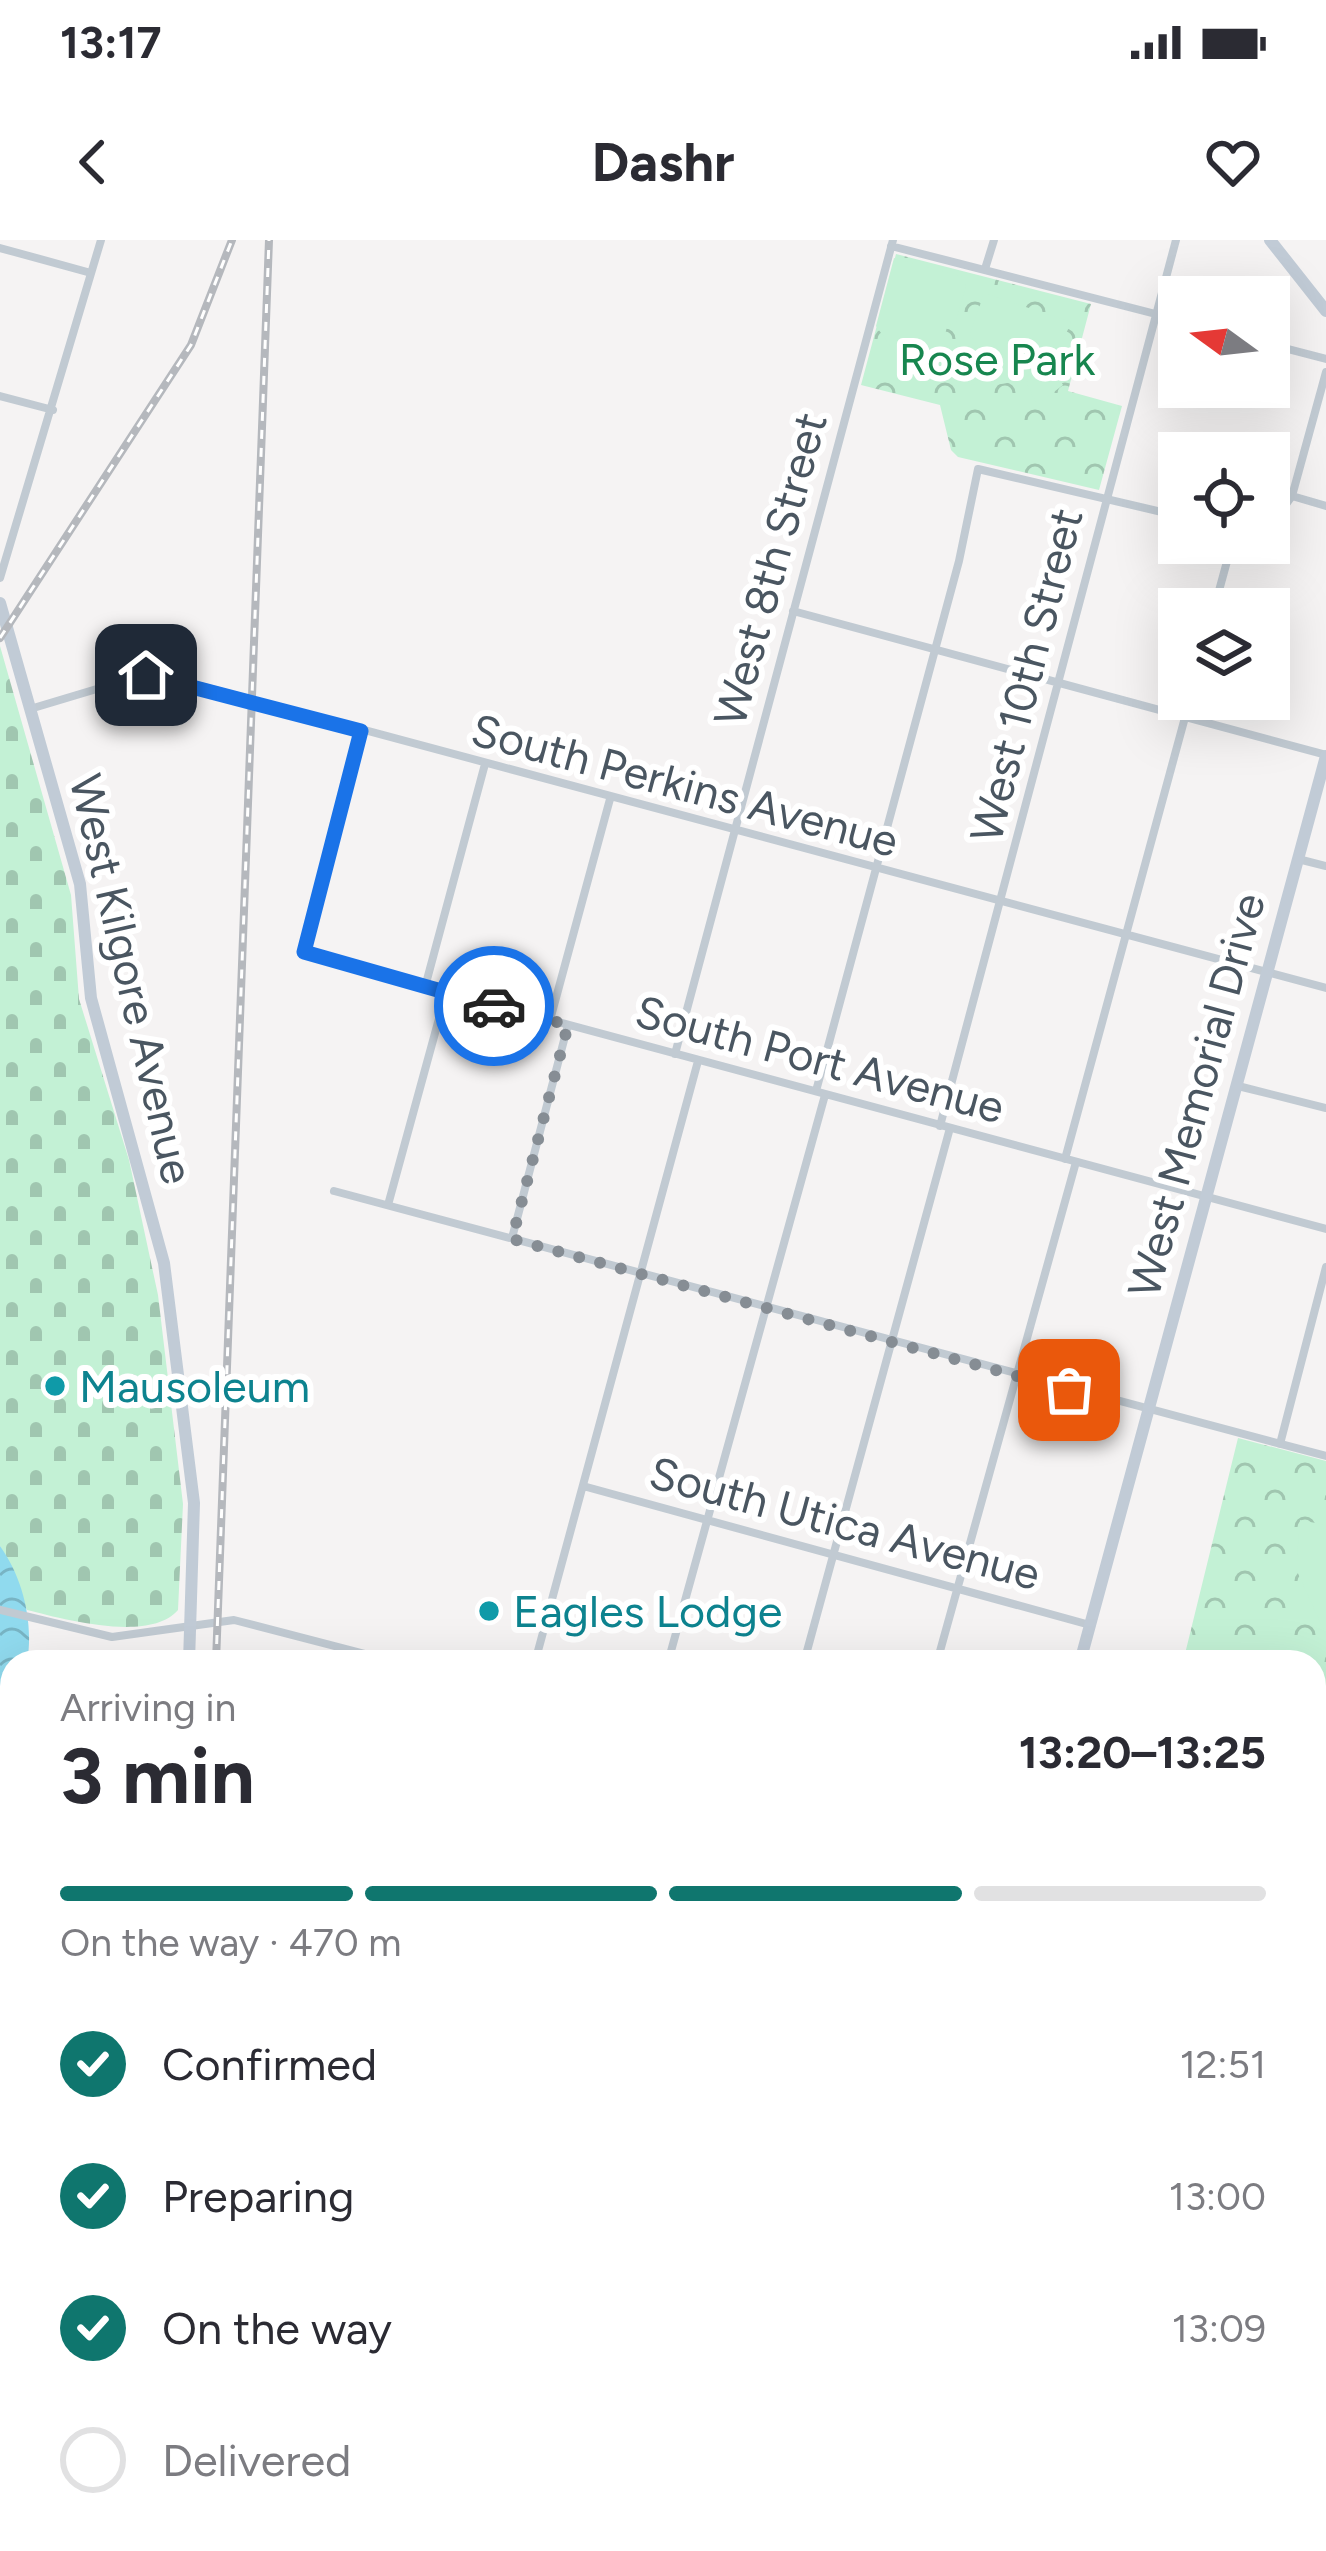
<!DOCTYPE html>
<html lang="en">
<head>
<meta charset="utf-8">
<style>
	:root { --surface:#fff; --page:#f2f2f3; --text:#2b2b33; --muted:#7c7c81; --line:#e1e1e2; --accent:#0f766e }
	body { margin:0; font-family:Figtree,sans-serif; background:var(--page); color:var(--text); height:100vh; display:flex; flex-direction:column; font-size:45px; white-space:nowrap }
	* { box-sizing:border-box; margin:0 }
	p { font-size:39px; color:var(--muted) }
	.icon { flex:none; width:66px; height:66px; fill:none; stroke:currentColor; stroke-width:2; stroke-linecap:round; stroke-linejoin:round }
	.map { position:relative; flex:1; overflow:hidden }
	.details { position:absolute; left:0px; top:1410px; width:1326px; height:903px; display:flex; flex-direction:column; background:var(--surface); border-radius:36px 36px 0 0; box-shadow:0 12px 48px #0002 }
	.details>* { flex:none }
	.needle { width:78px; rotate:285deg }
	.buttons { position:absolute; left:1158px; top:36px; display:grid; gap:24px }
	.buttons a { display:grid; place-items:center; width:132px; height:132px; border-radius:0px; background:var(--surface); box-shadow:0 12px 48px #0002; font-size:60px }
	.pin { position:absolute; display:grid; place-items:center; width:102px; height:102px; color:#fff; margin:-51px; border-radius:24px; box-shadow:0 6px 18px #0006 }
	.courier { position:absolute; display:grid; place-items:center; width:120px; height:120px; margin:-60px; border:9px solid #1a73e8; border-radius:50%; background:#fff; color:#222; box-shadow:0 3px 15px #0007 }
	.headline em { font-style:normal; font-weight:700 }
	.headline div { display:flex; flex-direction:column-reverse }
	.headline { display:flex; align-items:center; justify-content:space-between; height:204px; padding:0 60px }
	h1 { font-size:78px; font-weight:700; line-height:90px }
	.bar { display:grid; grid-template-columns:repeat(4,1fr); gap:18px 12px; align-content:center; height:144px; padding:0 60px }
	.bar i { height:15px; border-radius:9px; background:var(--line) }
	.bar .current { background:var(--accent) }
	.bar p { grid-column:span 4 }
	ol { padding:0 60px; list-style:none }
	li { display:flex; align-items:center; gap:36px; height:132px }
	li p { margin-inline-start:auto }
	li .icon { padding:12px; border-radius:50%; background:var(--accent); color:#fff; stroke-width:4 }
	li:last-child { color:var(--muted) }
	li i { width:66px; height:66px; border:6px solid var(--line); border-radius:50% }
	.status { display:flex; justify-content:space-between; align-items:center; height:84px; padding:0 60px; background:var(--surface); direction:ltr }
	.status svg { height:33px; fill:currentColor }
	header { display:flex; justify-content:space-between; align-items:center; height:156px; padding:0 60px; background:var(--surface); font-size:54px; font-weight:700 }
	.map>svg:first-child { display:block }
</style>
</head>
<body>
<div class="status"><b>13:17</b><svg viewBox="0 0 49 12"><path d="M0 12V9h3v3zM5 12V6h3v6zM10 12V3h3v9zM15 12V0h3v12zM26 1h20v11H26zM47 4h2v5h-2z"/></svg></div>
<header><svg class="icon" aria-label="back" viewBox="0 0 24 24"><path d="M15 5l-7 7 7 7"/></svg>Dashr<svg class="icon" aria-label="heart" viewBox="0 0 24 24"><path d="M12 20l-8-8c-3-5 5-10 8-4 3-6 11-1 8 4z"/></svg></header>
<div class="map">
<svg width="1326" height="2311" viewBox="0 0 1326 2311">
	<defs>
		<pattern id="cemetery-stones" width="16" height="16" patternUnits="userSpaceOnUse" patternTransform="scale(3)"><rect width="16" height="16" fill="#c3f1d5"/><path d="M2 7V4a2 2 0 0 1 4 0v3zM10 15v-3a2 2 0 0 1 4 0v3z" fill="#a0c6b0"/></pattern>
		<pattern id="park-crowns" width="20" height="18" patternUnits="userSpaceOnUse" patternTransform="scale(3)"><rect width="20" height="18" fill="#c3f1d5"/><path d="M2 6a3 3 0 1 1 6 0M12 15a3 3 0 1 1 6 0" fill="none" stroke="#a0c6b0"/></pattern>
		<pattern id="water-waves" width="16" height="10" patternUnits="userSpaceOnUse" patternTransform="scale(3)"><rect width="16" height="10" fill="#90daee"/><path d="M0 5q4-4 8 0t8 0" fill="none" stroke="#78b4c4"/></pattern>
	</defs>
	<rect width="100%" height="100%" fill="#f5f3f3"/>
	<path fill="url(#cemetery-stones)" d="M 0,406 L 71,655 L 79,759 L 129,920 L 158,1055 L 183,1264 L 178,1370 C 150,1403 63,1379 27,1370 L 0,1306 Z"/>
	<path fill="url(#park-crowns)" d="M 896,14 L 1091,64 L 1068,151 L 1122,166 L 1099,250 L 958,217 L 951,210 L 940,165 L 861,145 Z
		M 1238,1198 L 1326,1221 L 1326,1490 L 1314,1487 L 1314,1422 L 1183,1422 Z"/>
	<path fill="#c3f1d5" d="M 894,18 L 961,36 L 966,45 L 956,82 L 947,87 L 934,136 L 904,125 L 876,86 Z
		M 984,53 L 1071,82 C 1052,132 1016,152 964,143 L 976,103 L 970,95 Z
		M 1052,124 L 1063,145 L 1037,165 L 1026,142 Z
		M 1300,1280 L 1326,1285 L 1326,1395 L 1296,1329 Z"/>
	<path fill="url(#water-waves)" d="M 0,1306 C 23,1338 34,1383 27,1422 L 12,1422 C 12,1502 6,1582 0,1662 Z"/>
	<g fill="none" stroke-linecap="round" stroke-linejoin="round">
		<path stroke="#90daee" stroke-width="3" d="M 1314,2122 C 1322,2082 1325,2042 1324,2001 C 1323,1945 1309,1889 1326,1834
			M 1278,2311 L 1280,2301"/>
		<path stroke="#c1cad2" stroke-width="8" d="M 891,6 L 1179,80
			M 0,8 L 91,33
			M 985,29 L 994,0
			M 1269,104 L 1326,119
			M 0,156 L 53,170
			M 1292,256 L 1326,266
			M 1269,288 L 1292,256 L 1326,132
			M 0,338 L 101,0
			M 1214,369 L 1232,303
			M 793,371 L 1326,515
			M 30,469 L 140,436 L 167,437 L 1326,748
			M 361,491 L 303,707 L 306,714 L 1326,989
			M 1298,619 L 1326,626
			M 425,747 L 485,524
			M 550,780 L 610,559
			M 675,814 L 893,0
			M 1238,846 L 1326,868
			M 816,851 L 959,321 L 978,229 L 1179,276
			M 940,886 L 1176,0
			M 1065,919 L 1190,459
			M 334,951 L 1326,1216
			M 388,965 L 446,753
			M 512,998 L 568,785
			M 1280,1204 L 1326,1027
			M 583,1246 L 1090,1385
			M 0,1370 L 112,1397 L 234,1380 L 396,1422
			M 535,1422 L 698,821
			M 668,1422 L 825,855
			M 804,1422 L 950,888
			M 937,1422 L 1076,922
			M 1314,1552 L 1326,1555
			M 1314,1690 L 1326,1693
			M 541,2301 L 582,2311
			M 733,2301 L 773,2311
			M 854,2301 L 895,2311
			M 295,2311 L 298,2301
			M 434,2311 L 436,2301
			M 456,2311 L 459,2301
			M 710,2311 L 713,2301
			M 1190,2311 L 1191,2301"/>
		<path stroke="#c1cbd6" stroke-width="12" d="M 1270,0 L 1326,71
			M 0,363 L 80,644 L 91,758 L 164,1023 L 194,1263 L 189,1422
			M 1080,1422 L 1326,516
			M 0,2285 L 12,2288
			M 70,2301 L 155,2308
			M 841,2311 L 843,2301"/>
		<g stroke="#b5b8bd" stroke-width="8">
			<path id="rail" d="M 0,398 L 191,105 L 232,0
				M 216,1422 L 269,0
				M 183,2311 L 184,2301"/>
		</g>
		<use href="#rail" stroke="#fff" stroke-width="3" stroke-dasharray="9" stroke-linecap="butt"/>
	</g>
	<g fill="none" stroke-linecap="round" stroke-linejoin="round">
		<path stroke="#868d94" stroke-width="12" stroke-dasharray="0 21.6" d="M 494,766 L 568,785 L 512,999 L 1069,1150"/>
		<path stroke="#1a73e8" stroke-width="15" d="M 146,435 L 361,491 L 304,712 L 494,766"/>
	</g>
	<g fill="#0f9aa8" stroke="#fff" stroke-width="4.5">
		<circle cx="55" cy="1146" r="12"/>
		<circle cx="489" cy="1371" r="12"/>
	</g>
	<g text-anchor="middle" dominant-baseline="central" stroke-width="12" stroke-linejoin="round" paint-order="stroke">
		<g font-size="45" fill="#17864f" stroke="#fff">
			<text x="997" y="119">Rose Park</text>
		</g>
		<g font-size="45" fill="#4a5661" stroke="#fff">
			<text transform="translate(770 329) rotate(-75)">West 8th Street</text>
			<text transform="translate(1026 435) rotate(-76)">West 10th Street</text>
			<text transform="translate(685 545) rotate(15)">South Perkins Avenue</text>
			<text transform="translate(132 739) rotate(77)">West Kilgore Avenue</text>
			<text transform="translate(820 819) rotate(15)">South Port Avenue</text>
			<text transform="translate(1196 855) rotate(-75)">West Memorial Drive</text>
			<text transform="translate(845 1283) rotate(15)">South Utica Avenue</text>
		</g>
		<g font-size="45" fill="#0d838f" stroke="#fff" text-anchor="start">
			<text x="79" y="1146">Mausoleum</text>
			<text x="513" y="1371">Eagles Lodge</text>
		</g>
	</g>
</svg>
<div class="buttons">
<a><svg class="needle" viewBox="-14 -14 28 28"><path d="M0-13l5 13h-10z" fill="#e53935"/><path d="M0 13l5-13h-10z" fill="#7c7c81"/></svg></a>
<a><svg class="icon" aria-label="locate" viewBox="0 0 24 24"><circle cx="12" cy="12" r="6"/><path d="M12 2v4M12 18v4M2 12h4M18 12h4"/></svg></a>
<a><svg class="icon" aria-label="layers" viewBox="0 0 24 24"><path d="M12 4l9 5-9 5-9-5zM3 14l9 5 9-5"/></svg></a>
</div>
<div class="pin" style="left:1069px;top:1150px;background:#ea580c"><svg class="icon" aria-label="bag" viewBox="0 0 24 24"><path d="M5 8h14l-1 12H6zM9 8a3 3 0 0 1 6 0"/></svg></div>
<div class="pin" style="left:146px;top:435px;background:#1f2937"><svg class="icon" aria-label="home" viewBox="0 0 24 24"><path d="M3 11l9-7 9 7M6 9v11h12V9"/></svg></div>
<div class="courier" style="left:494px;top:766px"><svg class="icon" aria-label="car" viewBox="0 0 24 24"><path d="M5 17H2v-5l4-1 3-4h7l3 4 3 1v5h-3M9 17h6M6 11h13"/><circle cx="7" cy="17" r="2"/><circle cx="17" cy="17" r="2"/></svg></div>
<section class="details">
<div class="headline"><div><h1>3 min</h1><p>Arriving in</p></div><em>13:20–13:25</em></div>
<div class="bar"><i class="current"></i><i class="current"></i><i class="current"></i><i></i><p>On the way · 470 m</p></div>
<ol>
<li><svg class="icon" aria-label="check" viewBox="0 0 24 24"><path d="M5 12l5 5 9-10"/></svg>Confirmed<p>12:51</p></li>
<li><svg class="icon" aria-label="check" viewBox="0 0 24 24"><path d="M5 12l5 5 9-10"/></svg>Preparing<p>13:00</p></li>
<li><svg class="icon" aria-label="check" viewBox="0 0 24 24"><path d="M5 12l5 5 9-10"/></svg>On the way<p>13:09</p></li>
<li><i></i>Delivered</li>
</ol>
</section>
</div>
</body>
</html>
